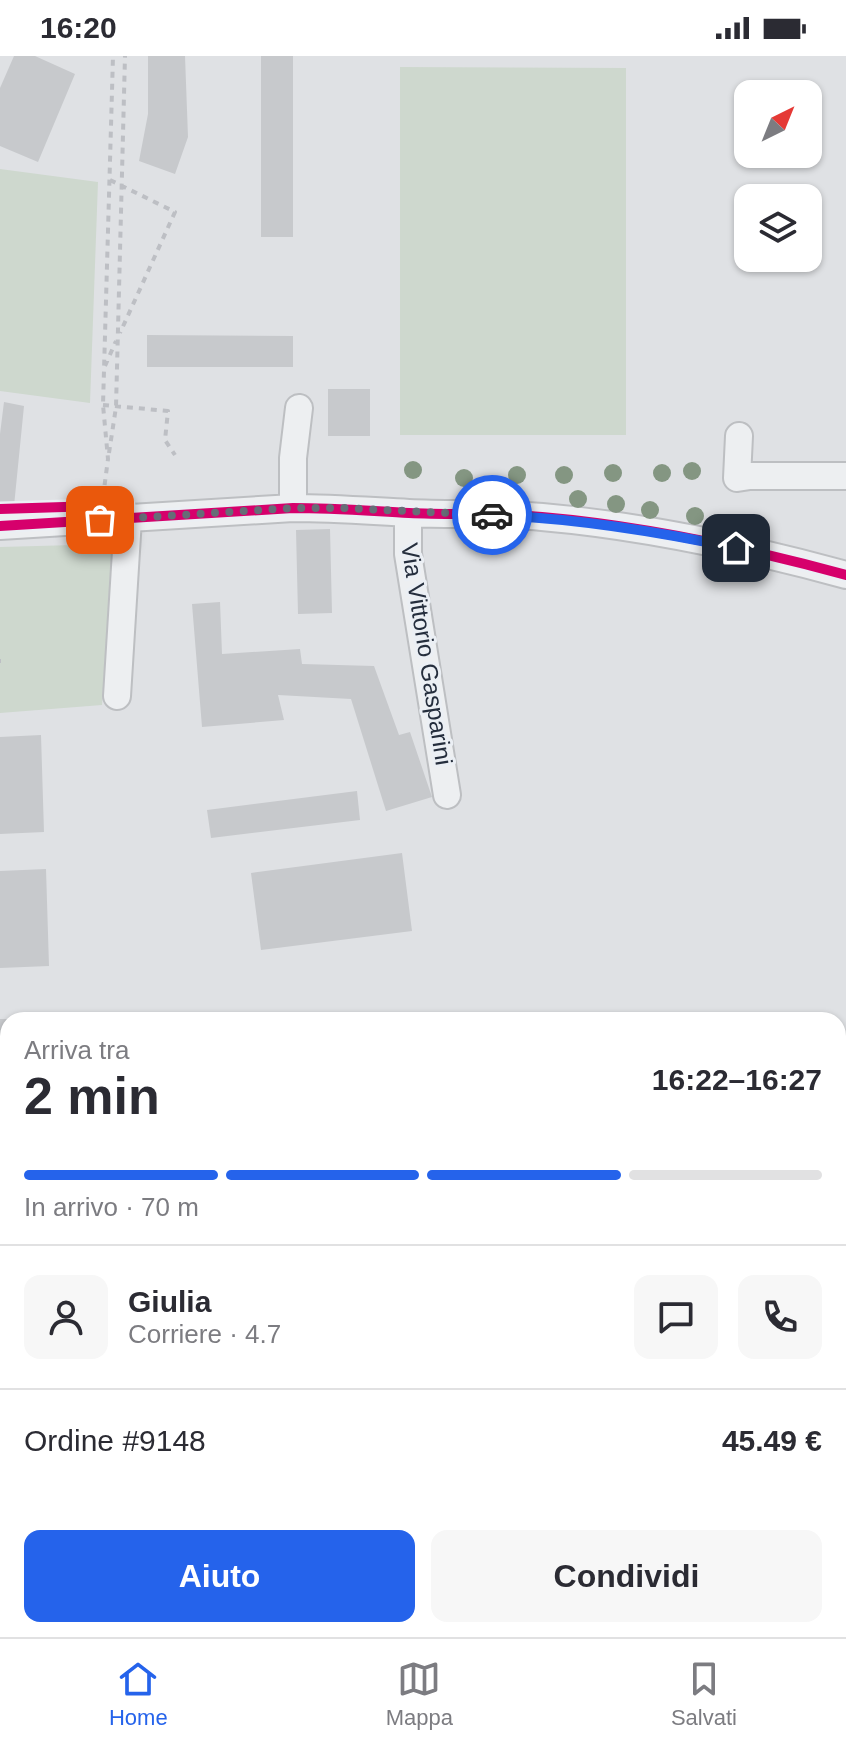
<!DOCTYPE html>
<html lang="it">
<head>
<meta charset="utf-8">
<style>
	:root { --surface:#fff; --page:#f7f7f7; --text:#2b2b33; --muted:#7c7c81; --line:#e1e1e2; --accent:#2563eb }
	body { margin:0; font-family:Arial,sans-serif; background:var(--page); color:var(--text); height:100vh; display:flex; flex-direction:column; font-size:30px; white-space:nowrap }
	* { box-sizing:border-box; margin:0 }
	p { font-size:26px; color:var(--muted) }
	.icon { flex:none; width:44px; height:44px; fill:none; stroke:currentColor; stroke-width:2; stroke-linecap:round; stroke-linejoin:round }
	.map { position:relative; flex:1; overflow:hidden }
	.side { position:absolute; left:0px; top:956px; width:846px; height:626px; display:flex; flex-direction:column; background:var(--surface); border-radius:24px 24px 0 0; box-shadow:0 2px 6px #0004 }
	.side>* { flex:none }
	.needle { width:52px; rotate:43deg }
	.fabs { position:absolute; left:734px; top:24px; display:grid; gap:16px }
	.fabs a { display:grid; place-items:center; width:88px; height:88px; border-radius:16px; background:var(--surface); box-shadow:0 2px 6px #0004; font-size:40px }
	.pin { position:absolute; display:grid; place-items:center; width:68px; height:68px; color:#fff; margin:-34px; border-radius:16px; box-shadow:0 4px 12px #0006 }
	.courier { position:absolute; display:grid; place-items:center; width:80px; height:80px; margin:-40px; border:6px solid #2563eb; border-radius:50%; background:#fff; color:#222; box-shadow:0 2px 10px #0007 }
	.overview em { font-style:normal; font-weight:800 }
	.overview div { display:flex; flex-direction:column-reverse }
	.overview { display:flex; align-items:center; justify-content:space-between; height:136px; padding:0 24px }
	h1 { font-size:52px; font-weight:800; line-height:60px }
	.bar { display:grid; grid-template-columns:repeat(4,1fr); gap:12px 8px; align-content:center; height:96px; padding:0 24px }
	.bar i { height:10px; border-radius:6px; background:var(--line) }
	.bar .on { background:var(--accent) }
	.bar p { grid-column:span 4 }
	.line { display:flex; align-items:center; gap:20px; padding:0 24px; border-top:2px solid var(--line) }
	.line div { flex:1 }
	.round { display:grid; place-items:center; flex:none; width:84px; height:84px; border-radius:16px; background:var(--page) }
	.primary-button { display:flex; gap:16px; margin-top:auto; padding:16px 24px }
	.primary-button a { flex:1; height:92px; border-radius:16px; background:var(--accent); color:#fff; font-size:32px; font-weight:800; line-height:92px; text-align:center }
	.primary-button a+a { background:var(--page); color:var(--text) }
	.status { display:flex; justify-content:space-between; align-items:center; height:56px; padding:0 40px; background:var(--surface); direction:ltr }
	.status svg { height:22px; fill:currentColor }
	.tab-bar { display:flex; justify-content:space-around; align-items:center; height:112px; border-top:2px solid var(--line); background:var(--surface); font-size:22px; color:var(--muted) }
	.tab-bar a { display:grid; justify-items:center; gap:4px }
	.tab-bar .on { color:var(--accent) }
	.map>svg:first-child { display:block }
</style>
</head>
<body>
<div class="status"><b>16:20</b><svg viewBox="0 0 49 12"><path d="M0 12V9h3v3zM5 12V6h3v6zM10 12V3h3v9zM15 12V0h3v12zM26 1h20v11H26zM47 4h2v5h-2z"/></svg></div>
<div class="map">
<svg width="846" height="1581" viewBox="0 0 846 1581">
	<rect width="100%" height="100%" fill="#dfe1e4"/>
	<path fill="#ced8ce" d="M 400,11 L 626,12 L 626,379 L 400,379 Z
		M 0,113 L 98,126 L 90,347 L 0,335 Z
		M 112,488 L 102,649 L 0,657 L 0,491 Z"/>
	<path fill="#c7c9cc" d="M 14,0 L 35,0 L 75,18 L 38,106 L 0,90 L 0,32 Z
		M 148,0 L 185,0 L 188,81 L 175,118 L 139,105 L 148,58 Z
		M 261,0 L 293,0 L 293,181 L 261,181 Z
		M 147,279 L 293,280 L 293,311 L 147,311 Z
		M 328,333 L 370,333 L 370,380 L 328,380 Z
		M 4,346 L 24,350 L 14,450 L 0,449 L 0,378 Z
		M 330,473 L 332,557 L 298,558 L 296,474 Z
		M 220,546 L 222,598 L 300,593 L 302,608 L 374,610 L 399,679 L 410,676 L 432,741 L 386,755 L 351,643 L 278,639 L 284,664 L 202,671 L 192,548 Z
		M 41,679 L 44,776 L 0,778 L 0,681 Z
		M 357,735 L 360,764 L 211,782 L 207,754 Z
		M 402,797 L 412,875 L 261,894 L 251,817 Z
		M 46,813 L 49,910 L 0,912 L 0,815 Z
		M 0,963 L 8,963 L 8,1013 L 0,1013 Z"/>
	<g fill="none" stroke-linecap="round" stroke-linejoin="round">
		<g stroke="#bdbfc2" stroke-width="30">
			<path id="minor" d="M 739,380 L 737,422 L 750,420 L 846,420
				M 293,452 L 293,402 L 299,352
				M 408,457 L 408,498 L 447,739
				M 0,470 L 293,452 C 332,452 370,455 409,457 C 453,459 498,457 542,461 C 645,470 747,492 846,519
				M 117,640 L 128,463"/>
		</g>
		<path stroke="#bdbfc4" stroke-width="4" stroke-dasharray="6 6" stroke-linecap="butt" d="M 110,124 L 175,156 L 120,277
			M 105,310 L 116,285
			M 103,349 L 168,355 L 165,384 L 175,399
			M 109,397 L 116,351 L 125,0
			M 103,441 L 108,403 L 103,349 L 113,0
			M 0,605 L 1,605"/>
		<use href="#minor" stroke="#edeff1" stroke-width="26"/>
		<g stroke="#ebeff4" stroke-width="15">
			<path id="cycleway" d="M 0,453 L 128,449
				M 0,470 L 293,452 C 332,452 370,455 409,457 C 453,459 498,457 542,461 C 645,470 747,492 846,519"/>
		</g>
		<use href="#cycleway" stroke="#d6006c" stroke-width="10"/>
	</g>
	<g fill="#849682">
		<circle cx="413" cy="414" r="9"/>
		<circle cx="692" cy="415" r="9"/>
		<circle cx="613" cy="417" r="9"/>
		<circle cx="662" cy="417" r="9"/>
		<circle cx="517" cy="419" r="9"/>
		<circle cx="564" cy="419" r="9"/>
		<circle cx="464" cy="422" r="9"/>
		<circle cx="578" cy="443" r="9"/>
		<circle cx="616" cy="448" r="9"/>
		<circle cx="650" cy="454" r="9"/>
		<circle cx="695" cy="460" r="9"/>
	</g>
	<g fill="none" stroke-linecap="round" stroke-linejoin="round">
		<path stroke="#666d77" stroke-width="8" stroke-dasharray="0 14.4" d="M 100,464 L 293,452 L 342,452 L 492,459"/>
		<path stroke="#2563eb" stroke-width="10" d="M 492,459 C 574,462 655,475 736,492"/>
	</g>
	<g text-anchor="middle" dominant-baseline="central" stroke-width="6" stroke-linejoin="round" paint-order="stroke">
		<g font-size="24" fill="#252e3d" stroke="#ebeff4">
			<text transform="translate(427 598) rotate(81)">Via Vittorio Gasparini</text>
		</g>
	</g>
</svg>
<div class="fabs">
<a><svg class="needle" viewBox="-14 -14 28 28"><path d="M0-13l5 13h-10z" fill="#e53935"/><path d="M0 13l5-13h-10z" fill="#7c7c81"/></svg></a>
<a><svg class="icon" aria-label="layers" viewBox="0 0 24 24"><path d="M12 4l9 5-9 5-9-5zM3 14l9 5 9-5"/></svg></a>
</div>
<div class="pin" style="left:100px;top:464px;background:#ea580c"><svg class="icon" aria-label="bag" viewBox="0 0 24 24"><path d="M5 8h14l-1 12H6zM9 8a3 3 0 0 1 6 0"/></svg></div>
<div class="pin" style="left:736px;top:492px;background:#1f2937"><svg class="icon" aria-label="home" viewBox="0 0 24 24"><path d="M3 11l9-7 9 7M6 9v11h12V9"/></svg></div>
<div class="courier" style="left:492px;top:459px"><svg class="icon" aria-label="car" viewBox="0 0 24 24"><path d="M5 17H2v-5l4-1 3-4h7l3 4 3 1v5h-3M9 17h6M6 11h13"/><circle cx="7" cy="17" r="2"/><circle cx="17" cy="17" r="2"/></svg></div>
<section class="side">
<div class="overview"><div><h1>2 min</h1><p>Arriva tra</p></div><em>16:22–16:27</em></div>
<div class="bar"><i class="on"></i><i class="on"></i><i class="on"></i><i></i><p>In arrivo · 70 m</p></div>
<div class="line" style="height:144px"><a class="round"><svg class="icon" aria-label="person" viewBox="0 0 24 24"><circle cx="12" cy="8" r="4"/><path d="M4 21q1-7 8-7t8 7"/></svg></a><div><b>Giulia</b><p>Corriere · 4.7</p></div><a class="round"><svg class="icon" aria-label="chat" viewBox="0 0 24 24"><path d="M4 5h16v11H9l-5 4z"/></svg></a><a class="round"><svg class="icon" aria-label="phone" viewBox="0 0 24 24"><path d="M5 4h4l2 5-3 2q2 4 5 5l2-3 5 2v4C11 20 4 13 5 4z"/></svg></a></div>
<div class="line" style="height:104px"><div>Ordine #9148</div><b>45.49 €</b></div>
<div class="primary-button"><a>Aiuto</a><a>Condividi</a></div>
</section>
</div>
<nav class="tab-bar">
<a class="on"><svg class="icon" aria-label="home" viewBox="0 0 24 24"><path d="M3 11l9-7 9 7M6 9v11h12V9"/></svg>Home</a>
<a><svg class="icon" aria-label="map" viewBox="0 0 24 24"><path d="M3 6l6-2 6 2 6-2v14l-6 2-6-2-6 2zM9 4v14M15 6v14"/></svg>Mappa</a>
<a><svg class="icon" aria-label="saved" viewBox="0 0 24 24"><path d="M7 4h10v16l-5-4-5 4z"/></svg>Salvati</a>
</nav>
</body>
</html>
